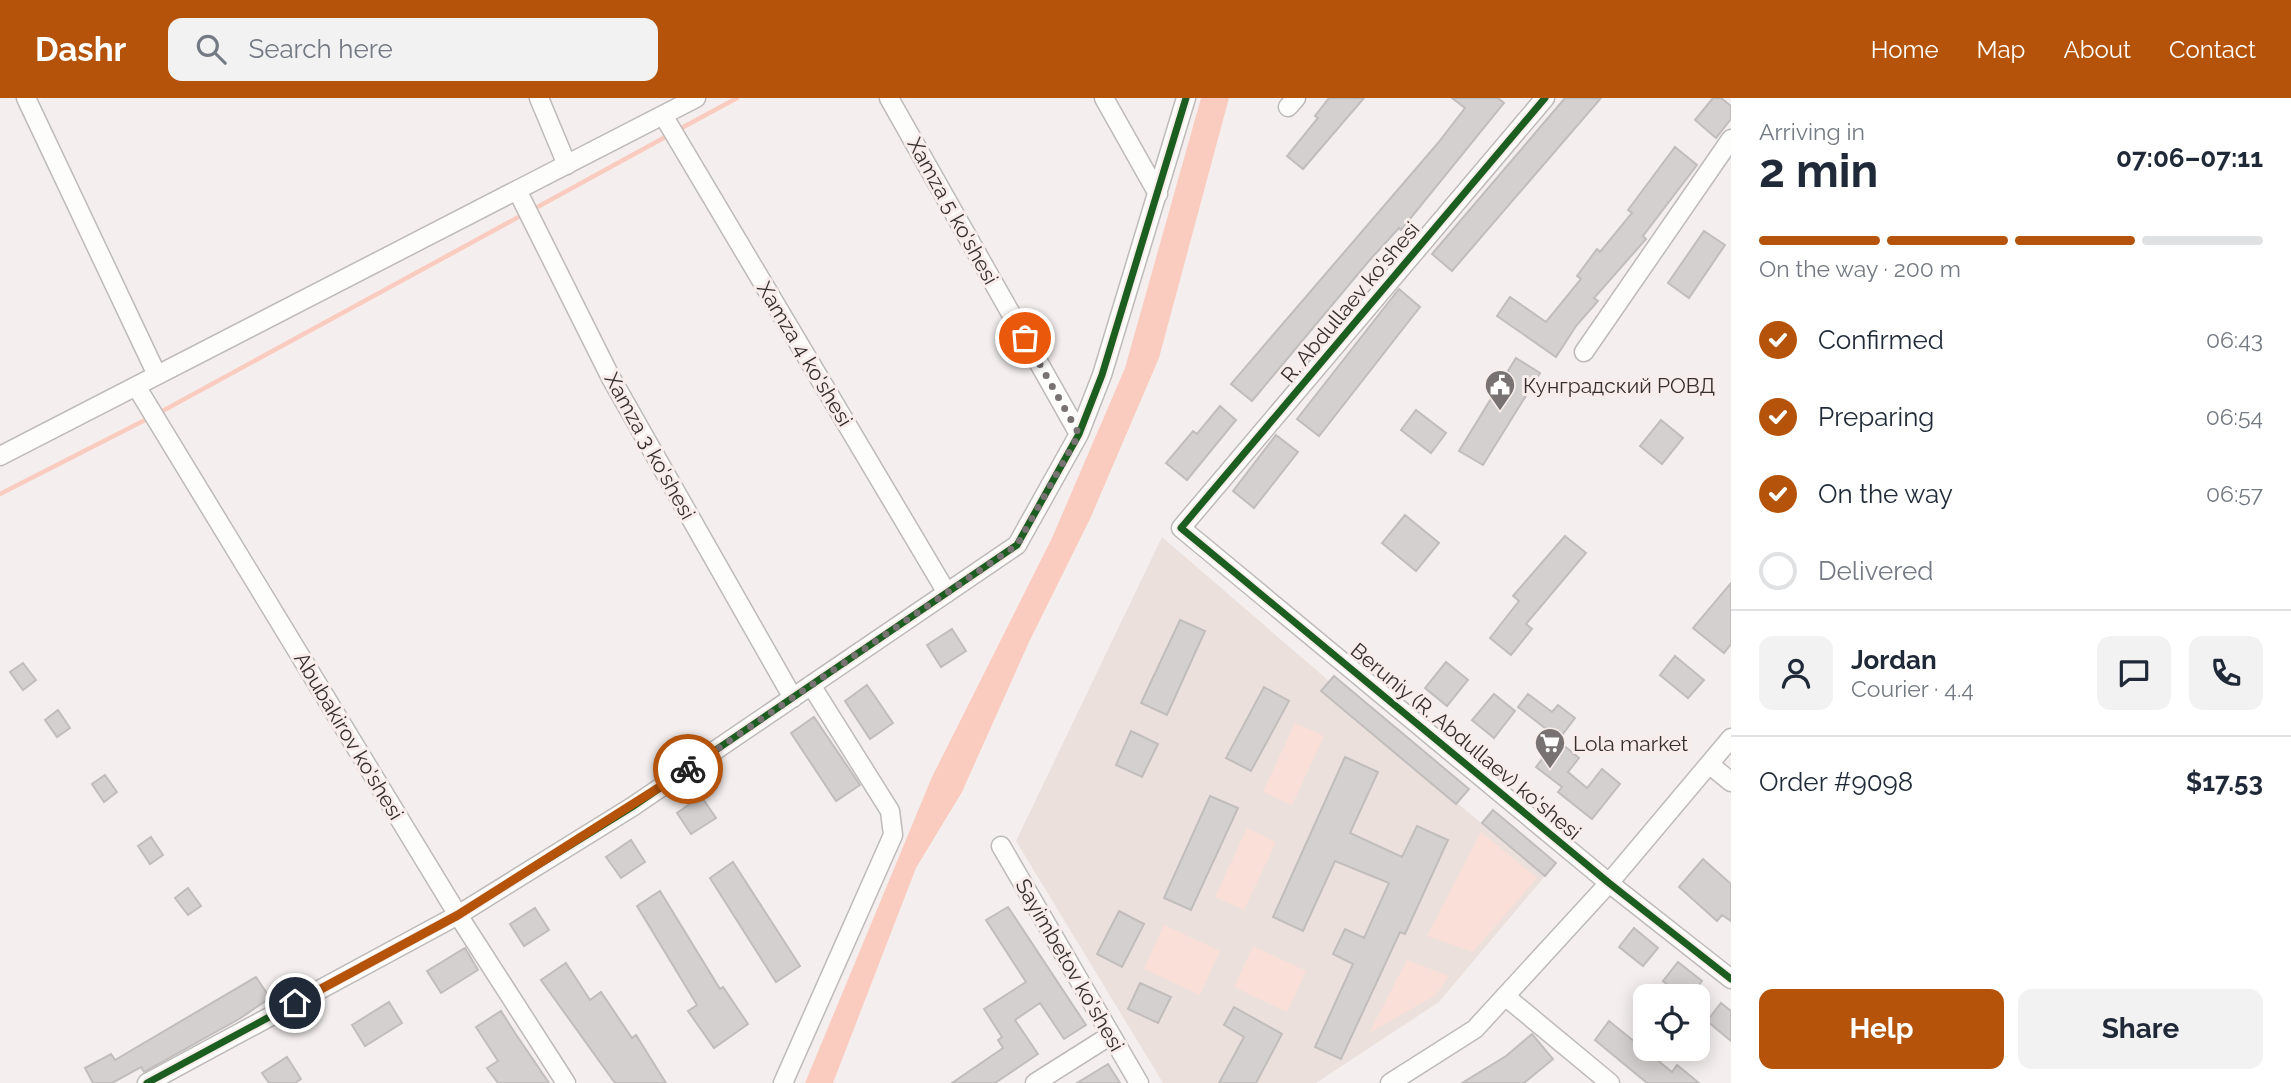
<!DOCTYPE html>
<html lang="en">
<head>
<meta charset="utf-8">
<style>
	:root { --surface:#fff; --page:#f2f2f3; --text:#1f2937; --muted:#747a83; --line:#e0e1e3; --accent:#b45309 }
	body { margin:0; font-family:Raleway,sans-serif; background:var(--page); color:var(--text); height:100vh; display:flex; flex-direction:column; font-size:26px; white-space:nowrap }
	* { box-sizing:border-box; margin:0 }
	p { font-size:23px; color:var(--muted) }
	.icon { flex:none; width:38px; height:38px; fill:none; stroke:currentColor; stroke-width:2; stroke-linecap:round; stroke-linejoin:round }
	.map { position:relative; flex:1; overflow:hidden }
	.details { display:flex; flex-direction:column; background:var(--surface); width:560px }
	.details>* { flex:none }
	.controls { position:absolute; left:1633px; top:886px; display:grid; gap:14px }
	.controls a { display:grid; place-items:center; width:77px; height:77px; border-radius:14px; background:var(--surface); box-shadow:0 4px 18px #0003; font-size:35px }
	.pin { position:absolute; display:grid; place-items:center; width:60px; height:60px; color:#fff; margin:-30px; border:4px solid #fff; border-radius:50%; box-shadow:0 2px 7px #0007 }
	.courier { position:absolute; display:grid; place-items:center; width:70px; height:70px; margin:-35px; border:5px solid #b45309; border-radius:50%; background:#fff; color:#222; box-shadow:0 2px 9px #0007 }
	.head em { font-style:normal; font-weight:700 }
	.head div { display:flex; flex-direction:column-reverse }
	.head { display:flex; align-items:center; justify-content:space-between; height:119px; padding:0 28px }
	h1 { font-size:46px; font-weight:700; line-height:52px }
	.bar { display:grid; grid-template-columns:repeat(4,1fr); gap:10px 7px; align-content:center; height:84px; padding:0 28px }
	.bar i { height:9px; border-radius:5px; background:var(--line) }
	.bar .selected { background:var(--accent) }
	.bar p { grid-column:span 4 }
	.line { display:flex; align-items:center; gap:18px; padding:0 28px; border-top:2px solid var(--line) }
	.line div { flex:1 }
	.round { display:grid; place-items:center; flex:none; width:74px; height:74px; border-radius:14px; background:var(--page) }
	ol { padding:0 28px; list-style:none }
	li { display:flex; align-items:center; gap:21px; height:77px }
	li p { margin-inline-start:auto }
	li .icon { padding:7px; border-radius:50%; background:var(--accent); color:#fff; stroke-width:4 }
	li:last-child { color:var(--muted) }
	li i { width:38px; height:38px; border:4px solid var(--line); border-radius:50% }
	.cta { display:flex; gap:14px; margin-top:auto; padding:14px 28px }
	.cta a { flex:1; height:80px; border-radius:14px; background:var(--accent); color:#fff; font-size:28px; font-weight:700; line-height:80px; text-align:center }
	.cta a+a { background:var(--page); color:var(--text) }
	header { display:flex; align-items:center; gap:42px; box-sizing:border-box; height:98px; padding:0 35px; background:var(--accent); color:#fff }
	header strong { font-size:33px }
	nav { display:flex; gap:38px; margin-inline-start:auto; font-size:24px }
	.search { width:490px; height:63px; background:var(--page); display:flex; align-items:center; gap:18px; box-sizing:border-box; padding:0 24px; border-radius:14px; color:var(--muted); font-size:26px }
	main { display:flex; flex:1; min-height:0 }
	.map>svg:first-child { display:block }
</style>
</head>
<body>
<header>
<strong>Dashr</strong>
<div class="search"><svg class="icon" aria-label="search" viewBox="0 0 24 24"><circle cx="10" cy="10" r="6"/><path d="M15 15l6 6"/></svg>Search here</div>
<nav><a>Home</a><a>Map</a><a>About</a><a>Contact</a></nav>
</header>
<main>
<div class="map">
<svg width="1731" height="985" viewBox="0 0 1731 985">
	<rect width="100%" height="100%" fill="#f4efee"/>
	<path fill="#ebe0dc" d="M 1162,439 L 1329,583 L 1322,593 L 1545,778 L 1439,904 L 1316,985 L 1163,985 L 1016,743 Z"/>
	<path fill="#f9dfd7" d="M 1295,625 L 1324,638 L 1292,707 L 1263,694 Z
		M 1247,730 L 1276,744 L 1244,812 L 1215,799 Z
		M 1481,734 L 1537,780 L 1473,854 L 1427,838 Z
		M 1164,827 L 1220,853 L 1200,897 L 1144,871 Z
		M 1253,848 L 1306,873 L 1287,914 L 1234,889 Z
		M 1407,862 L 1449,878 L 1436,897 L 1369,935 Z"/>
	<path fill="#faccbf" d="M 1201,0 L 1229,0 L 1159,260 L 1090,421 L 1029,544 L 962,694 L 916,770 L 833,985 L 805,985 L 932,679 L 1052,440 L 1125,270 Z"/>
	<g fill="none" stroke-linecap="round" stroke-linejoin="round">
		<path stroke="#faccbf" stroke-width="4.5" d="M 676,33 L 737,0
			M 532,112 L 669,37
			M 157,316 L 524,116
			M 0,396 L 149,320"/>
	</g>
	<path fill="#d4d0cf" stroke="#c1bdbc" stroke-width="2" d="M 1329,0 L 1364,0 L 1303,71 L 1287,58 L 1318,20 L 1315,18 Z
		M 1452,0 L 1498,0 L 1504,5 L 1401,132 L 1399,130 L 1368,164 L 1252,303 L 1231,286 L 1438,45 L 1465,10 Z
		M 1565,0 L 1601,0 L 1452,173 L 1432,156 Z
		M 1713,0 L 1721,0 L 1731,8 L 1731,21 L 1716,40 L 1695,22 Z
		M 1675,49 L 1697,67 L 1643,138 L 1646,141 L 1594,200 L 1598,203 L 1576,228 L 1556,259 L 1497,218 L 1510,199 L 1546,224 L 1581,181 L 1577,178 L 1597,151 L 1600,154 L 1632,115 L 1628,112 Z
		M 1704,133 L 1725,147 L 1689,200 L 1668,185 Z
		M 1399,191 L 1420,209 L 1319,338 L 1297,321 Z
		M 1516,260 L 1540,275 L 1483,367 L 1459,353 Z
		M 1220,308 L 1236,322 L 1187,382 L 1166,365 L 1193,333 L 1197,336 Z
		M 1416,312 L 1446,335 L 1431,355 L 1401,332 Z
		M 1661,322 L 1683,340 L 1662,366 L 1640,348 Z
		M 1276,337 L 1298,354 L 1254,410 L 1233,393 Z
		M 1405,417 L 1439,445 L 1416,473 L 1382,445 Z
		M 1565,438 L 1586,455 L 1526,526 L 1532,531 L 1511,557 L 1490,540 L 1519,503 L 1513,498 Z
		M 1731,485 L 1731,546 L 1724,555 L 1693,530 Z
		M 1180,522 L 1205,533 L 1167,617 L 1141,605 Z
		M 952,531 L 966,553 L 941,569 L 927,547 Z
		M 1675,558 L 1704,582 L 1688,600 L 1660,577 Z
		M 1446,564 L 1468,582 L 1447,608 L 1425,590 Z
		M 23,565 L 36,582 L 23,592 L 10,574 Z
		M 1334,578 L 1469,691 L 1456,706 L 1321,593 Z
		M 867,587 L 893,625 L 870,641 L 845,603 Z
		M 1264,589 L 1289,603 L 1251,673 L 1226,660 Z
		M 1494,596 L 1515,613 L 1494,640 L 1472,622 Z
		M 1528,596 L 1552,614 L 1558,607 L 1575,620 L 1559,641 L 1518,609 Z
		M 58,612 L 70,630 L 57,639 L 45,622 Z
		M 814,619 L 860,687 L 836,703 L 791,635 Z
		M 1131,633 L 1158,646 L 1142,679 L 1116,667 Z
		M 1557,642 L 1579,660 L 1568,674 L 1587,690 L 1602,671 L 1620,686 L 1592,721 L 1558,694 L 1562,689 L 1536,669 Z
		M 1345,659 L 1378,674 L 1350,735 L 1402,759 L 1417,728 L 1448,742 L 1405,836 L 1400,834 L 1341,961 L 1315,949 L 1353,866 L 1333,856 L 1345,831 L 1364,840 L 1389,785 L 1335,763 L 1303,833 L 1273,819 Z
		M 105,677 L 117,694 L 104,704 L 92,686 Z
		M 701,698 L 716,720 L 691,736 L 677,715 Z
		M 1210,698 L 1238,710 L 1191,812 L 1164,800 Z
		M 1493,712 L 1556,765 L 1545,778 L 1482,725 Z
		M 151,739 L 163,757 L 150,766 L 138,748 Z
		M 631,742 L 645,764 L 621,780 L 606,759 Z
		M 1703,761 L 1731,786 L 1731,823 L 1722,817 L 1717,823 L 1679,789 Z
		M 733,764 L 800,868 L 776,884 L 710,780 Z
		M 188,790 L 201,808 L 188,817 L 175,800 Z
		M 660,793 L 720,891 L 723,889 L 748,926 L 714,950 L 688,913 L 697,907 L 637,808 Z
		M 1008,809 L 1086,927 L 1064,941 L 1040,905 L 1015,922 L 1038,956 L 995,985 L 952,985 L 1003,950 L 998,942 L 1002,939 L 984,911 L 1026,884 L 986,822 Z
		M 535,810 L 549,832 L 524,848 L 510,826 Z
		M 1119,813 L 1144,826 L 1122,869 L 1097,856 Z
		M 1634,830 L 1658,850 L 1643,868 L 1619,849 Z
		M 465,850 L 478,872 L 441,895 L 427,873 Z
		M 1678,864 L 1702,883 L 1691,898 L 1682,898 L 1663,883 Z
		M 566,865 L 590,902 L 601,894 L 632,940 L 636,937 L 666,985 L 615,985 L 541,882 Z
		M 256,879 L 270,900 L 239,921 L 144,974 L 141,969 L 112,985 L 93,985 L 85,970 L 111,956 L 115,962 Z
		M 1140,885 L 1171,899 L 1158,925 L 1128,911 Z
		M 389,904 L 402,925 L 365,948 L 352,927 Z
		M 1721,905 L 1731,913 L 1731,943 L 1707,923 Z
		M 1234,909 L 1282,936 L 1256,985 L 1219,985 L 1244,939 L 1224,927 Z
		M 501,913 L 515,935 L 549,985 L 498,985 L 487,970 L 498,963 L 476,929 Z
		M 1609,923 L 1672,974 L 1677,967 L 1699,985 L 1647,985 L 1595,942 Z
		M 1532,936 L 1553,961 L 1524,985 L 1462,985 L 1506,958 Z
		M 287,959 L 301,981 L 295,985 L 269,985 L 262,975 Z
		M 1108,966 L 1120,985 L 1077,985 Z"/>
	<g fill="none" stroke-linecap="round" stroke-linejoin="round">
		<g stroke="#bebab9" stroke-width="21">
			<path id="minor" d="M 26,0 L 157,277
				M 539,0 L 567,67
				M 889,0 L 1079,336
				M 1104,0 L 1158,96
				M 1545,0 L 1181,430 L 1609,785 L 1731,881
				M 1288,9 L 1296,0
				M 663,17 L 947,495
				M 517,92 L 611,280 L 793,600
				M 1584,254 L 1731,41
				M 136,288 L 458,817 L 566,985
				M 0,358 L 696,0
				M 1709,666 L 1731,684
				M 1001,748 L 1139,985
				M 1505,898 L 1610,985
				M 147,985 L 458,817 L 632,709 L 1017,447 L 1079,336 L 1102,277 L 1186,0
				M 783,985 L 893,737 L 890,713 L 811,587
				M 1035,985 L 1111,937
				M 1390,985 L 1475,931 L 1609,785 L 1731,640"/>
		</g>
		<use href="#minor" stroke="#fdfdfc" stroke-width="18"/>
		<g stroke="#f8edea" stroke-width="11">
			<path id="cycleway" d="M 1545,0 L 1181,430 L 1609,785 L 1731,881
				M 147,985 L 458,817 L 632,709 L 1017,447 L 1079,336 L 1102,277 L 1186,0"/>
		</g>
		<use href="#cycleway" stroke="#1b5e20" stroke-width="7"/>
	</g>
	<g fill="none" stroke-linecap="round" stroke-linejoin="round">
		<path stroke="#787372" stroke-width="7" stroke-dasharray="0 12.6" d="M 688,671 L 1017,447 L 1079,336 L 1025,240"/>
		<path stroke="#b45309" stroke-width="9" d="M 295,905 L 458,817 L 688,671"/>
	</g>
	<defs>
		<g id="civic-pin" transform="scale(1.575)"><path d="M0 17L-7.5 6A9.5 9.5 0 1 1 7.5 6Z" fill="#787372" stroke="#f8edea"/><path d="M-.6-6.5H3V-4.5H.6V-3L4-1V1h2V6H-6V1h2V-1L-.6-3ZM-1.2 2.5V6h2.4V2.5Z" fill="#fff"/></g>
		<g id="supermarket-pin" transform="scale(1.575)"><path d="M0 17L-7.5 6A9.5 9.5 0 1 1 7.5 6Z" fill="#787372" stroke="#f8edea"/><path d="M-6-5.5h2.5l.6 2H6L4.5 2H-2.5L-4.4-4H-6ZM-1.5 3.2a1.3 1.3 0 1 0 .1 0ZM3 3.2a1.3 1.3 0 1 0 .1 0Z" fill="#fff"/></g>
	</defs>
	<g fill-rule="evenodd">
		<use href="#civic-pin" x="1500" y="287"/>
		<use href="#supermarket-pin" x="1550" y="645"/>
	</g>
	<g text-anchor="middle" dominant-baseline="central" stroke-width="6" stroke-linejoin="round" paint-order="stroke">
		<g font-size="21" fill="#35302f" stroke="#f8edea">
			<text transform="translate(953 113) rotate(61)">Xamza 5 ko'shesi</text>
			<text transform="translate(1350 204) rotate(-50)">R. Abdullaev ko'shesi</text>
			<text transform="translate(805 256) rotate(59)">Xamza 4 ko'shesi</text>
			<text transform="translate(650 348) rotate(61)">Xamza 3 ko'shesi</text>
			<text transform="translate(349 638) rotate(59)">Abubakirov ko'shesi</text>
			<text transform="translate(1466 643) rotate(40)">Beruniy (R. Abdullaev) ko'shesi</text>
			<text transform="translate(1070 867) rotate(60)">Sayimbetov ko'shesi</text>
		</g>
		<g font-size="21" fill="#35302f" stroke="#f8edea" text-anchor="start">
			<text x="1523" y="287">Кунградский РОВД</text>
			<text x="1573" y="645">Lola market</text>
		</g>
	</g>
</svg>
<div class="controls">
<a><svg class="icon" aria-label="locate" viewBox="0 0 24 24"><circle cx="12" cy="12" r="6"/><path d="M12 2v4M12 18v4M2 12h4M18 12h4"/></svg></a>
</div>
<div class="pin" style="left:1025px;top:240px;background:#ea580c"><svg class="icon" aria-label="bag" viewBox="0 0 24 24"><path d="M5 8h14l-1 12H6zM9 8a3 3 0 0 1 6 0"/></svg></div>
<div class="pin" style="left:295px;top:905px;background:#1f2937"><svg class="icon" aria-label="home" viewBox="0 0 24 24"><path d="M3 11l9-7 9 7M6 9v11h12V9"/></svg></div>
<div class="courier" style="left:688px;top:671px"><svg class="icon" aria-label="bike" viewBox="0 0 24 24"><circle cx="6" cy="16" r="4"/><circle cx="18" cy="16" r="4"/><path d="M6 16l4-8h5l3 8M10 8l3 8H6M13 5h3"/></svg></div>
</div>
<section class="details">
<div class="head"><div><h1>2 min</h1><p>Arriving in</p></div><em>07:06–07:11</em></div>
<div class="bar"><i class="selected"></i><i class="selected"></i><i class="selected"></i><i></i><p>On the way · 200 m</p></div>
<ol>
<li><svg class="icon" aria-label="check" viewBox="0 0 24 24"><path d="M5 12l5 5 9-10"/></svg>Confirmed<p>06:43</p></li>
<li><svg class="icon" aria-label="check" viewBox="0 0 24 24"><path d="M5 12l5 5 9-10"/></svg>Preparing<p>06:54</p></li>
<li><svg class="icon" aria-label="check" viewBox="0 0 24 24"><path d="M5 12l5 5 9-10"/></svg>On the way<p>06:57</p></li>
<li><i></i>Delivered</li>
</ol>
<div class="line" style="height:126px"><a class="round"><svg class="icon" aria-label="person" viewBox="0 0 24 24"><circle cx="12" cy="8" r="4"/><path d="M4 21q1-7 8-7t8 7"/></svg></a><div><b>Jordan</b><p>Courier · 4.4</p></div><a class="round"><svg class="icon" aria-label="chat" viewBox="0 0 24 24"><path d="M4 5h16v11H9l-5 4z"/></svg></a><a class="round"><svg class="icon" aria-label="phone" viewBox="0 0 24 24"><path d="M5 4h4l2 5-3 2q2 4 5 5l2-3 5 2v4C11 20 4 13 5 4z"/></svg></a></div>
<div class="line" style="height:91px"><div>Order #9098</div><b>$17.53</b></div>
<div class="cta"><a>Help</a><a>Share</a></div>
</section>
</main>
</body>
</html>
